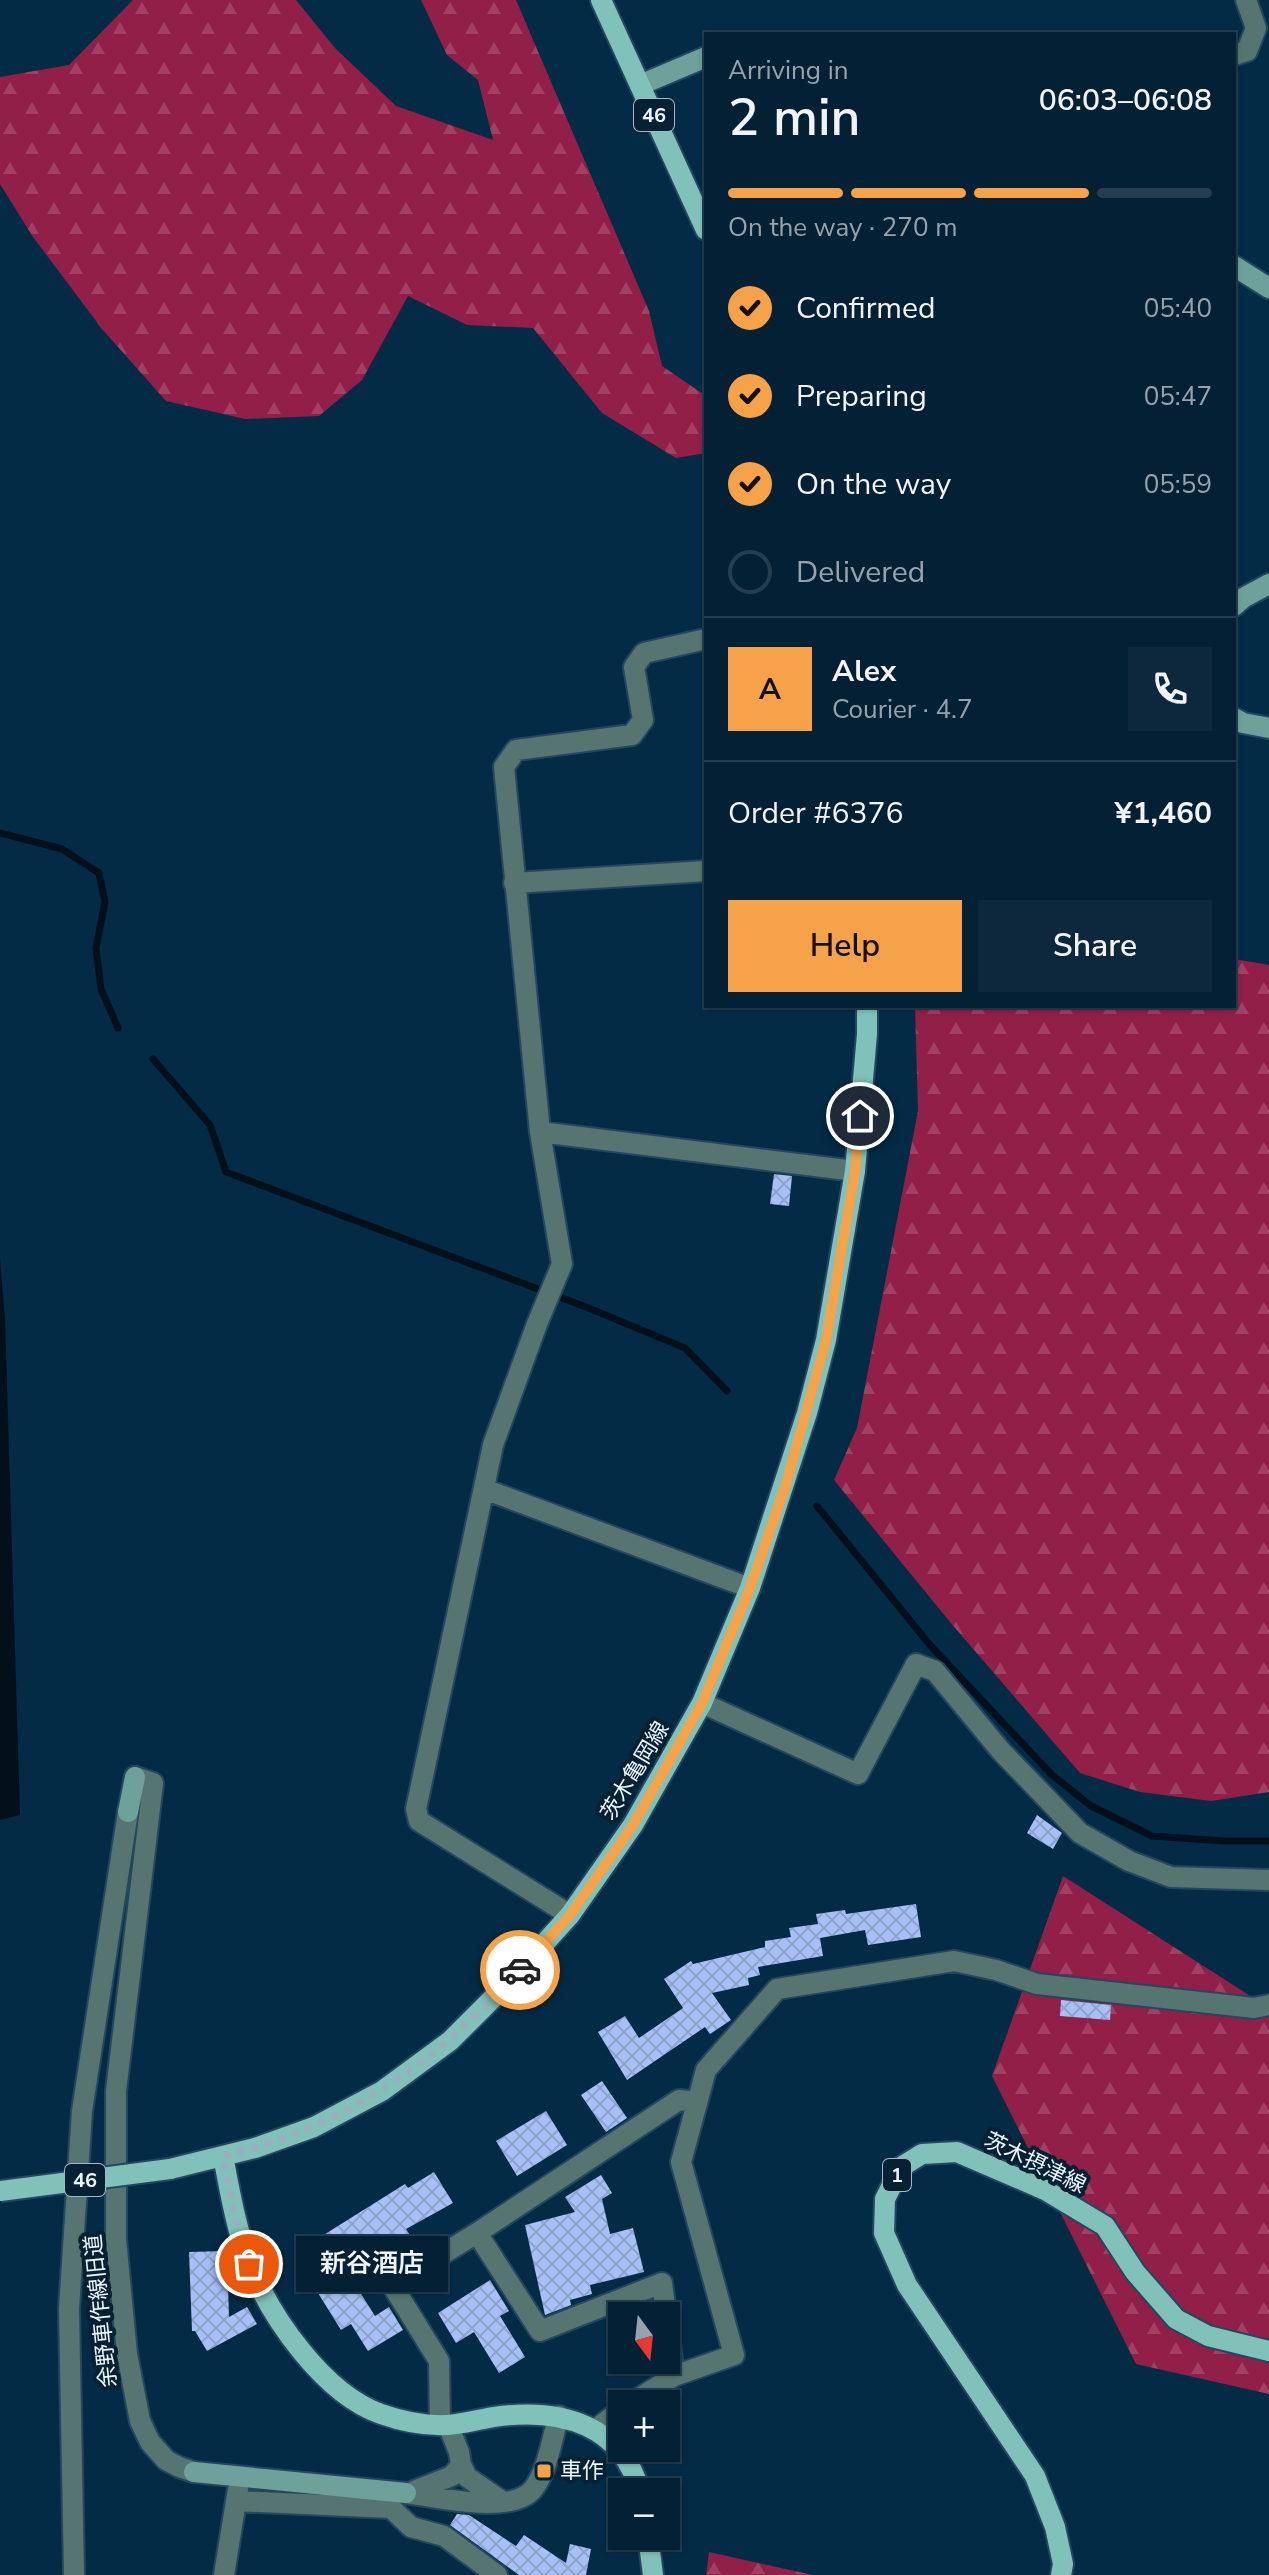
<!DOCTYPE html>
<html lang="en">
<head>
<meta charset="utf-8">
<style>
	:root { --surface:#032034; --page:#0d283c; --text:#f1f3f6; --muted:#97a3ac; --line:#243e4f; --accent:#f6a248 }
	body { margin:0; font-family:"Nunito Sans","Noto Sans JP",sans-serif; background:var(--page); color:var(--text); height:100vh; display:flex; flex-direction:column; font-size:30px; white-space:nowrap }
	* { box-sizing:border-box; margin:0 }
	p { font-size:26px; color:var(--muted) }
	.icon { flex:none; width:44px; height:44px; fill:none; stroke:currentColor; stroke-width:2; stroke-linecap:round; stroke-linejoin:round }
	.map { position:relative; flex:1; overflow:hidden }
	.sheet { position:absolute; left:704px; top:32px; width:532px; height:976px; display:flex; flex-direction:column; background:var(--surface); border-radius:0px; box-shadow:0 2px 6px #0004,0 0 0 2px var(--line) }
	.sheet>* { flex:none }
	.needle { width:52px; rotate:165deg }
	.tools { position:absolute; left:608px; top:2302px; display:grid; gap:16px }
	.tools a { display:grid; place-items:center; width:72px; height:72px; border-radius:0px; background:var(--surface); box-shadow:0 2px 6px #0004,0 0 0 2px var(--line); font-size:40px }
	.pin { position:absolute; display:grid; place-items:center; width:68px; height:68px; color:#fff; margin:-34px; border:4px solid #fff; border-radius:50%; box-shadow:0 2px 8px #0007 }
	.courier { position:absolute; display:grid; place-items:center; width:80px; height:80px; margin:-40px; border:6px solid #f6a248; border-radius:50%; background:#fff; color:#222; box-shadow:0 2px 10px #0007 }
	.bubble { position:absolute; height:56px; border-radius:0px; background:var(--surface); box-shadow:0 2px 6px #0004,0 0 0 2px var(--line); font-size:26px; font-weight:600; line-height:56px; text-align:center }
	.summary em { font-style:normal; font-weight:600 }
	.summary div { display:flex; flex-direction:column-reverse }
	.summary { display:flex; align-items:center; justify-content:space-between; height:136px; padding:0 24px }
	h1 { font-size:52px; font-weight:600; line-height:60px }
	.bar { display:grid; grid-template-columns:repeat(4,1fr); gap:12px 8px; align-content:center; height:96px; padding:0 24px }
	.bar i { height:10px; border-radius:6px; background:var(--line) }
	.bar .active { background:var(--accent) }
	.bar p { grid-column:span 4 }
	.line { display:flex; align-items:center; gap:20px; padding:0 24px; border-top:2px solid var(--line) }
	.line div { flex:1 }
	.round { display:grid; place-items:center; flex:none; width:84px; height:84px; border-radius:0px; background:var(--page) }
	ol { padding:0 24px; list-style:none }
	li { display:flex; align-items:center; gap:24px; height:88px }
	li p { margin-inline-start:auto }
	li .icon { padding:8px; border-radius:50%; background:var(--accent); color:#111; stroke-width:4 }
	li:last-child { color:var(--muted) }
	li i { width:44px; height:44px; border:4px solid var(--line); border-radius:50% }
	.cta { display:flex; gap:16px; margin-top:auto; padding:16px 24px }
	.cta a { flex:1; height:92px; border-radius:0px; background:var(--accent); color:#111; font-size:32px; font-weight:600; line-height:92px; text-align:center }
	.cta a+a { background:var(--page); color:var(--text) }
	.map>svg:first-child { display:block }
</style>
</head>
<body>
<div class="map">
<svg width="1269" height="2575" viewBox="0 0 1269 2575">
	<defs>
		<pattern id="forest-firs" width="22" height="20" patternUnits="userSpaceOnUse" patternTransform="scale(2)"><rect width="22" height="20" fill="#911f48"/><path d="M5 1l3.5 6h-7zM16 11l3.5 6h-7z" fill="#a14063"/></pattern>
		<pattern id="building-cross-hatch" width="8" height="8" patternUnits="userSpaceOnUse" patternTransform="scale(2)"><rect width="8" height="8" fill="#a7c1f7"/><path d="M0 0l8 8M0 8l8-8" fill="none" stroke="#8fa3cc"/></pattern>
	</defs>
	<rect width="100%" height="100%" fill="#042b46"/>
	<path fill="url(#forest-firs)" d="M 133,0 L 296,0 L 335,48 L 396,106 L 493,140 L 478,80 L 447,55 L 421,0 L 516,0 L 649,311 L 662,366 L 706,396 L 706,453 L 676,458 L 602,413 L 533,328 L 467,325 L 408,296 L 362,380 L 319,416 L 245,419 L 166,401 L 102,329 L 33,237 L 0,184 L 0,77 L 69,65 Z
		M 1234,959 L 1269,965 L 1269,1792 L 1211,1801 L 1140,1792 L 1080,1773 L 950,1622 L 834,1480 L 857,1428 L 918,1111 L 915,1006 L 1234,1006 Z
		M 1063,1876 L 1269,2008 L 1269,2394 L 1136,2364 L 992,2076 Z
		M 709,2552 L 813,2575 L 706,2575 Z"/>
	<path fill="#030f1a" d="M 0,1258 L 5,1318 L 20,1815 L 0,1820 Z"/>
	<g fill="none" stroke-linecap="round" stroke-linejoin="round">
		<path stroke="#030f1a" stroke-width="7" d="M 0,833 L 62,849 L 99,873 L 105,902 L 96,948 L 101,989 L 118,1028
			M 153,1059 L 210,1125 L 226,1172 L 586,1307 L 685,1348 L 727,1391
			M 817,1506 L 930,1645 L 1051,1774 L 1091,1806 L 1152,1836 L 1224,1841 L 1269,1841"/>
	</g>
	<path fill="url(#building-cross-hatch)" d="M 774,1174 L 792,1176 L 789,1206 L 770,1204 Z
		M 1037,1815 L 1062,1833 L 1053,1849 L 1027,1833 Z
		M 916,1904 L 921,1937 L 868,1945 L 865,1930 L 820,1938 L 823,1956 L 758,1967 L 760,1975 L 748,1978 L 749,1985 L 712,1993 L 731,2020 L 710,2034 L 705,2027 L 627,2080 L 598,2032 L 625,2016 L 639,2038 L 683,2008 L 664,1979 L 691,1961 L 693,1964 L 765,1947 L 765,1941 L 791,1937 L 789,1928 L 818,1924 L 819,1929 L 816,1914 L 845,1910 L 846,1914 Z
		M 1061,2000 L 1111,2005 L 1110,2020 L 1060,2016 Z
		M 602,2081 L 627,2118 L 606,2132 L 581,2095 Z
		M 546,2111 L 567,2145 L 517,2176 L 496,2141 Z
		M 434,2172 L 453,2203 L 406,2229 L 419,2249 L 356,2286 L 375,2316 L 389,2307 L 403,2330 L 368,2351 L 351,2324 L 341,2330 L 305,2272 L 325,2259 L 314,2241 L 405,2184 L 408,2188 Z
		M 601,2175 L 612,2193 L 602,2199 L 610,2234 L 633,2228 L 644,2272 L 590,2285 L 592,2294 L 570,2300 L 571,2305 L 545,2315 L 525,2225 L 575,2212 L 565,2197 Z
		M 227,2251 L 229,2317 L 247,2307 L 257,2324 L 207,2351 L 195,2331 L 192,2331 L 189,2252 Z
		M 490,2280 L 509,2311 L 500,2316 L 525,2357 L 499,2373 L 474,2332 L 456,2343 L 438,2313 Z
		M 457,2514 L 469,2515 L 516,2546 L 524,2535 L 566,2563 L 570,2544 L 591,2549 L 586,2575 L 519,2575 L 450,2525 Z"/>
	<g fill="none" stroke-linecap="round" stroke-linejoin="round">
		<g stroke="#244760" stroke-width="24">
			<path id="street" d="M 1234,55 L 1247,51 L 1256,28 L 1246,0
				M 514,883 L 706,871
				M 540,1132 L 855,1171
				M 484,1489 L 750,1588
				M 702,1703 L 858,1774 L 916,1664 L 935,1671 L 1001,1751 L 1080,1833 L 1129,1861 L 1171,1877 L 1269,1880
				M 135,1777 L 153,1783 L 116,2091 L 116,2239 L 127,2354 L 140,2421 L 150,2442 L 166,2460 L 179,2467 L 194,2472
				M 570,1915 L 419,1821 L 416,1809 L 493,1445 L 537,1324 L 562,1264 L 540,1132 L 504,767 L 516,750 L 632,735 L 643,720 L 634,667 L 644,653 L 706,639
				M 477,2233 L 540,2331 L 662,2283 L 674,2376
				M 630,2404 L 674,2376 L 734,2355 L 681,2162 L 706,2070 L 777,1989 L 954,1961 L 996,1970 L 1037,1984 L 1254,2008 L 1269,2005
				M 440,2425 L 439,2361 L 392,2285 L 477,2233 L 679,2100 L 697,2102
				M 595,2430 L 622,2409
				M 461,2465 L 467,2477 L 503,2502
				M 414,2491 L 452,2476 L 461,2465 L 459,2452 L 448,2425
				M 406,2493 C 436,2497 514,2516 534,2488 C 549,2467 551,2440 559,2416
				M 236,2501 L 391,2508 L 411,2527 L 444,2536 L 497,2575
				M 74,2575 L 69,2309 L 82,2111 L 128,1812
				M 224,2575 L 238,2489"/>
		</g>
		<g stroke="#244760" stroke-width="24">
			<path id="secondary" d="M 640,85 L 706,57
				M 1234,266 L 1269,288
				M 1234,606 L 1243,598 L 1269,584
				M 1234,718 L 1243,723 L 1269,728
				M 128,1812 L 135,1777
				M 194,2472 L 406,2493"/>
		</g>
		<g stroke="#244760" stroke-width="24">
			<path id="primary" d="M 601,0 L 706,230
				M 223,2156 C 230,2192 236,2228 249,2262 C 270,2317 324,2394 381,2414 C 401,2421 426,2426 447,2425 C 464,2424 483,2418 501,2416 C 562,2409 622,2425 640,2492
				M 170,2169 L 255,2148 L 314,2127 L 382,2091 L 450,2041 L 511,1980 L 570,1915 L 633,1825 L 702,1703 L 750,1588 L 807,1413 L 826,1340 L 855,1171 L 867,1034 L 867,1006
				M 648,2536 L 653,2575
				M 1061,2575 L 1063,2564 L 1055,2527 L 1035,2476 L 907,2285 L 884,2233 L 885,2199 L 901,2167 L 922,2154 L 957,2152 L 1045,2190 L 1105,2226 L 1135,2272 L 1176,2319 L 1208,2336 L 1269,2351"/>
		</g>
		<use href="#street" stroke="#567570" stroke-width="20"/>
		<use href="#secondary" stroke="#6ea199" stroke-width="20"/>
		<use href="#primary" stroke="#80c2b9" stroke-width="20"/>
		<g stroke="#244760" stroke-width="24" stroke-linecap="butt">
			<path id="primary-bridge" d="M 0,2191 L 170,2169"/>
		</g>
		<use href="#primary-bridge" stroke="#80c2b9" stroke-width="20"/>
	</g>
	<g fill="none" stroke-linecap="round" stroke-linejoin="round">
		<path stroke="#9bafbe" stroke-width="8" stroke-dasharray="0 14.4" d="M 249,2264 L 237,2225 L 223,2156 C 347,2126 435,2063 520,1970"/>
		<path stroke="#f6a248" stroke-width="10" d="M 520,1970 L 570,1915 L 633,1825 L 702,1703 L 750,1588 L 785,1487 L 826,1340 L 855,1171 L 860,1116"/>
	</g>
	<rect fill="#f6a248" stroke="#072134" stroke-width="3" x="536" y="2463" width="16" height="16" rx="4"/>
	<g text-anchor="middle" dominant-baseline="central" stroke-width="8" stroke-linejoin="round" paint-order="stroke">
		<g fill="#072134" stroke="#a7b6c2" stroke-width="2">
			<rect x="634" y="99" width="40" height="32" rx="6"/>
			<rect x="883" y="2159" width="28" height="32" rx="6"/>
			<rect x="65" y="2164" width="40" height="32" rx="6"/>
		</g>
		<g font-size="20" font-weight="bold" fill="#ecf6ff">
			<text x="654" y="115">46</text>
			<text x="897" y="2175">1</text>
			<text x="85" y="2180">46</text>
		</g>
		<g font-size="22" fill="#ecf6ff" stroke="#072134">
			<text transform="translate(635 1771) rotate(-59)">茨木亀岡線</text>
			<text transform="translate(1035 2163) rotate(26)">茨木摂津線</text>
			<text transform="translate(101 2311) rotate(-96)">余野車作線旧道</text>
		</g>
		<g font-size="22" fill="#ecf6ff" stroke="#072134" text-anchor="start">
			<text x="560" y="2471">車作</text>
		</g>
	</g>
</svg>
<div class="tools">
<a><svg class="needle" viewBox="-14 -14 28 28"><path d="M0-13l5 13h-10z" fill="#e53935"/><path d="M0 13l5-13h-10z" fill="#97a3ac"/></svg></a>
<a>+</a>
<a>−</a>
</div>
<div class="pin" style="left:249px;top:2264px;background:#ea580c"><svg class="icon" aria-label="bag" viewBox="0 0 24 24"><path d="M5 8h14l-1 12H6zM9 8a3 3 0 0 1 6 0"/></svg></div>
<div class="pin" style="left:860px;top:1116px;background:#1f2937"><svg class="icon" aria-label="home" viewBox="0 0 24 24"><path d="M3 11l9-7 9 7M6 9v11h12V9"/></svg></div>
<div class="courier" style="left:520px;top:1970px"><svg class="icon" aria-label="car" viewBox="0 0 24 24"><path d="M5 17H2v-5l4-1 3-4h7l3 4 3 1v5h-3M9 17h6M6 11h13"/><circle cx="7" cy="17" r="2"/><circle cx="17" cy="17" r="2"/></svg></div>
<div class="bubble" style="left:296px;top:2236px;width:152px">新谷酒店</div>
<section class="sheet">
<div class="summary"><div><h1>2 min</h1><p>Arriving in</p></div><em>06:03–06:08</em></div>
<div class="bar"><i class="active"></i><i class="active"></i><i class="active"></i><i></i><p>On the way · 270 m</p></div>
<ol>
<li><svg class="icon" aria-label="check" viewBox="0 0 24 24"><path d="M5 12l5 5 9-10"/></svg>Confirmed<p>05:40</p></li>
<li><svg class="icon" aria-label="check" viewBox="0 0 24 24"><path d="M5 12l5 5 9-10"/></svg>Preparing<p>05:47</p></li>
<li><svg class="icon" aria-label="check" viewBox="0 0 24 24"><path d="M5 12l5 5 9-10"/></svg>On the way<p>05:59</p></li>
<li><i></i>Delivered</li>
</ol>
<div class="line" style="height:144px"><b class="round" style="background:var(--accent);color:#111">A</b><div><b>Alex</b><p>Courier · 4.7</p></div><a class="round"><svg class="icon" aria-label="phone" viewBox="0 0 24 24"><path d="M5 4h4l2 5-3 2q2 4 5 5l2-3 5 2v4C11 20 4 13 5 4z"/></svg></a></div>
<div class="line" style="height:104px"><div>Order #6376</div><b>¥1,460</b></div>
<div class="cta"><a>Help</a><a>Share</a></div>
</section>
</div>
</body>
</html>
